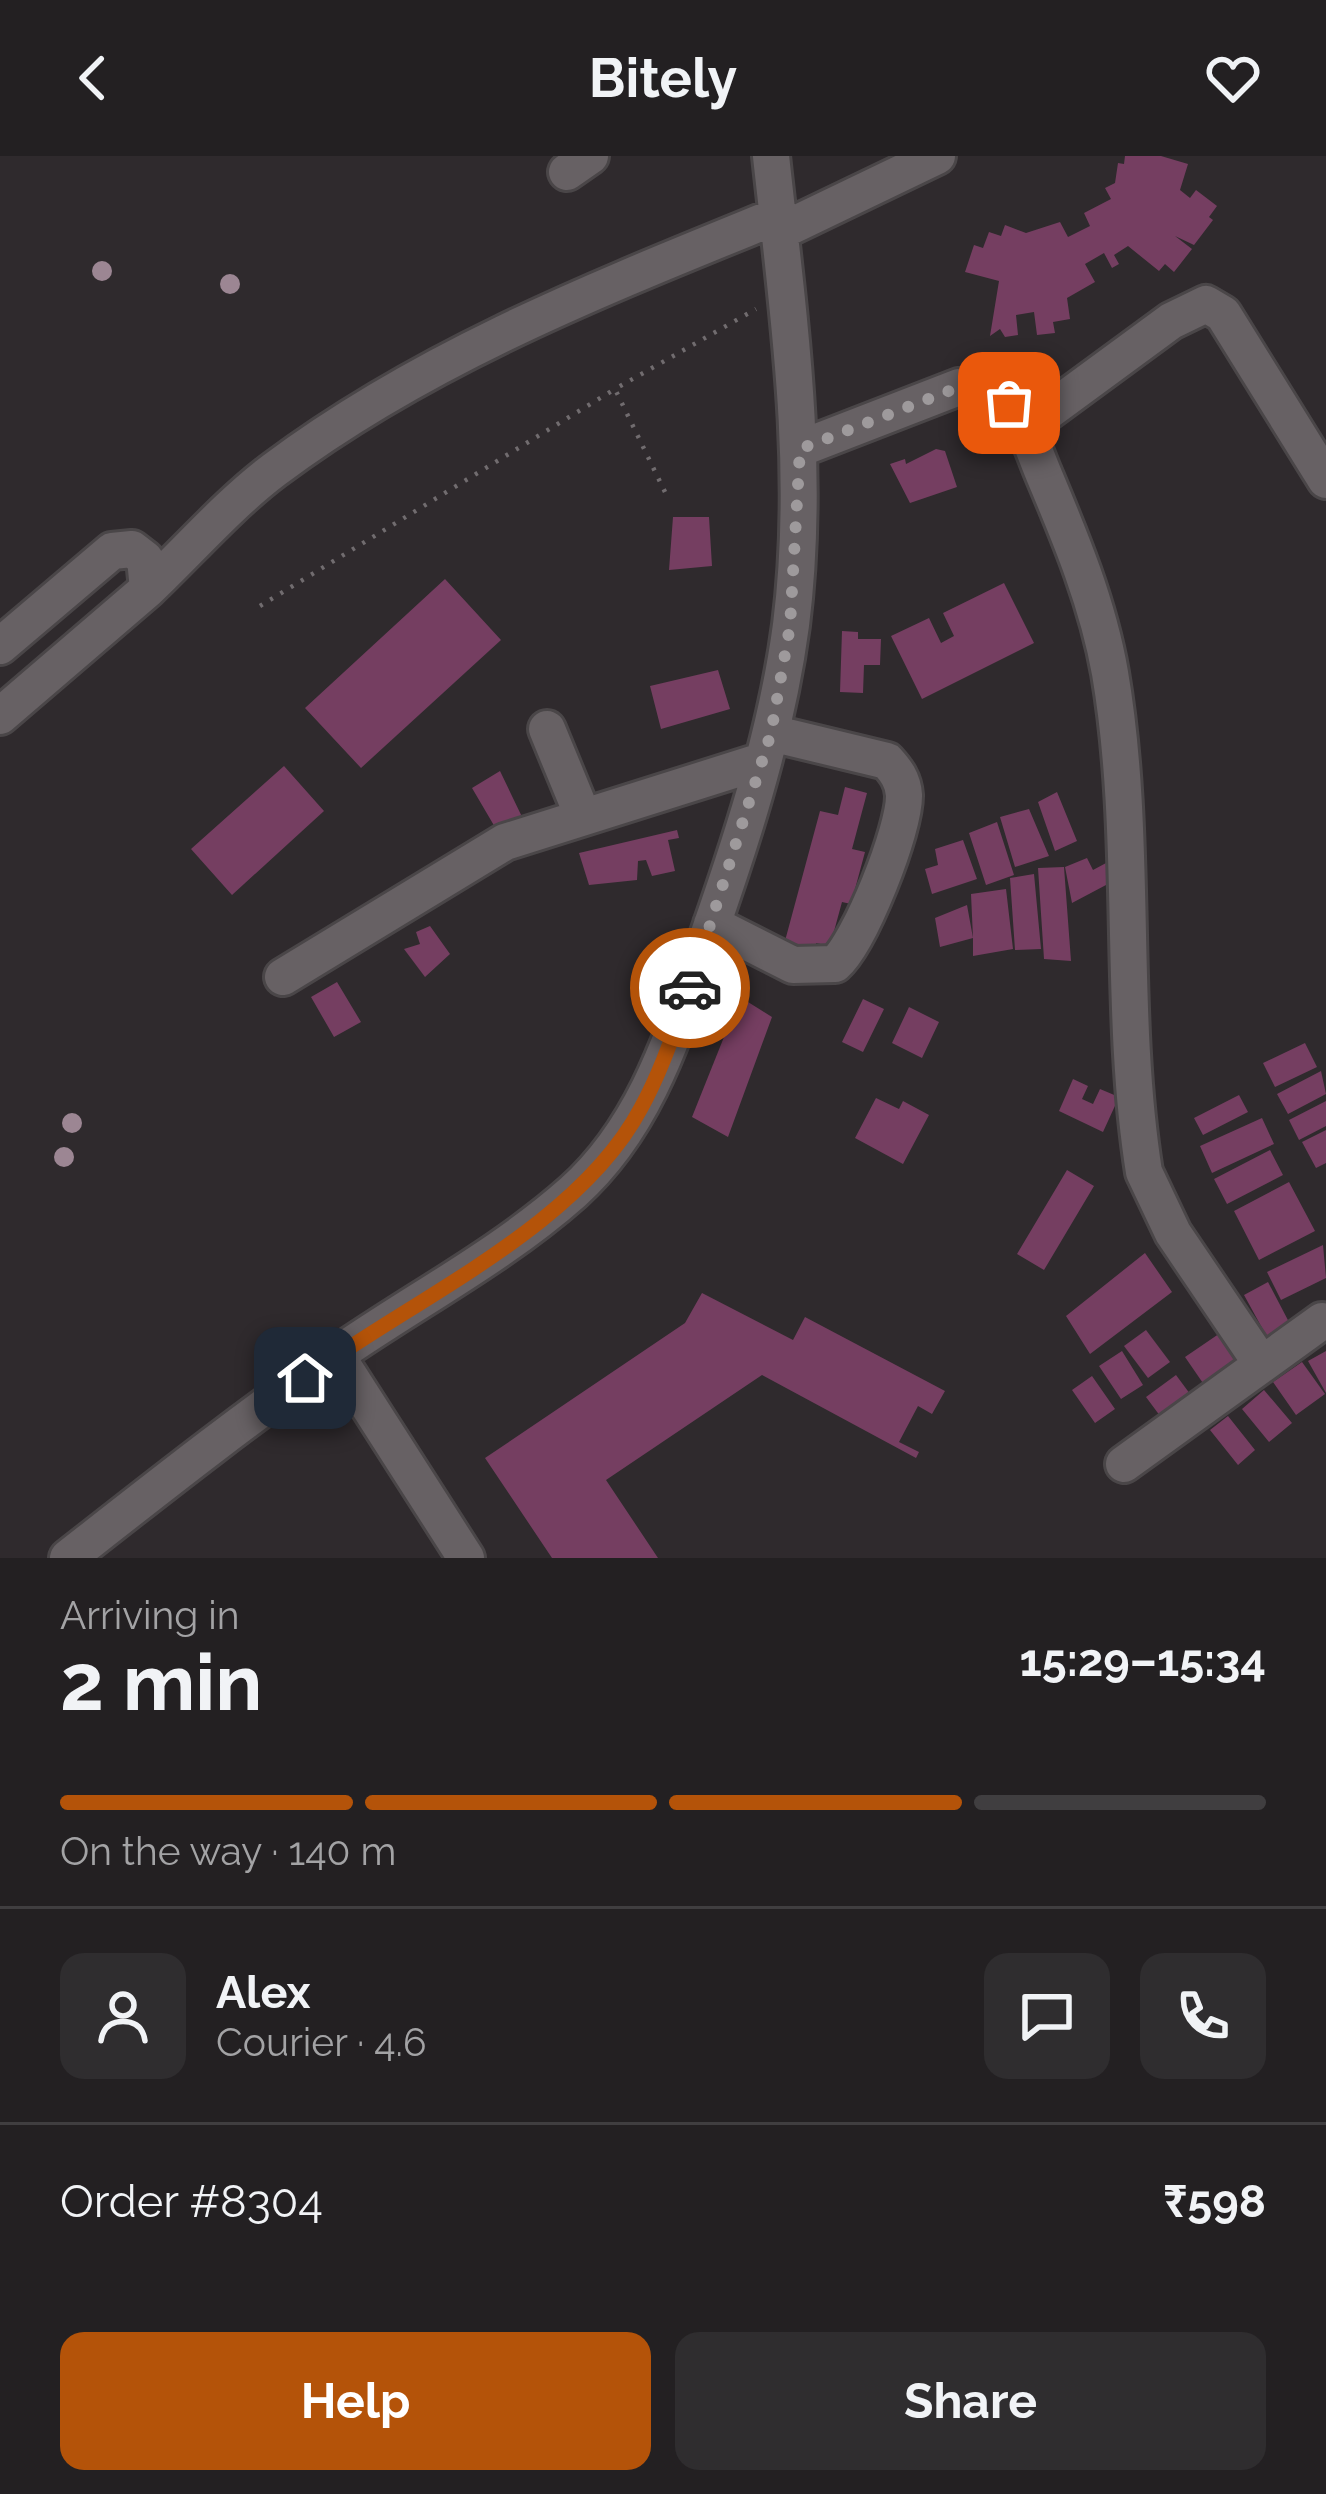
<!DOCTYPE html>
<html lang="en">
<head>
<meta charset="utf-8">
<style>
	:root { --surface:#232022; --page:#2f2d2f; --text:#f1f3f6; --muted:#a3a3a5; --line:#403e40; --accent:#b45309 }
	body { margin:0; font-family:Raleway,sans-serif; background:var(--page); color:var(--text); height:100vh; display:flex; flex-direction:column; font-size:45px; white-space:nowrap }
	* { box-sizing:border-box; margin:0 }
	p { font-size:39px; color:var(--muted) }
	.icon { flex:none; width:66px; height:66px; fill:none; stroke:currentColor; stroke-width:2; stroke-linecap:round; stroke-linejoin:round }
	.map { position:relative; height:1402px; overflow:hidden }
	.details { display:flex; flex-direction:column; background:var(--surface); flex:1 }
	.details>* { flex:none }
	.pin { position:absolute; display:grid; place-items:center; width:102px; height:102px; color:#fff; margin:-51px; border-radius:24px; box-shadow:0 6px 18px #0006 }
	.courier { position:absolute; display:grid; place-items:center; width:120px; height:120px; margin:-60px; border:9px solid #b45309; border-radius:50%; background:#fff; color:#222; box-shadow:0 3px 15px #0007 }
	.headline em { font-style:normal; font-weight:700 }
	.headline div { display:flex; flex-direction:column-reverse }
	.headline { display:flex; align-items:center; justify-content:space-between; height:204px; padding:0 60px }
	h1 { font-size:78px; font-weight:700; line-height:90px }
	.bar { display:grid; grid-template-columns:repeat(4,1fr); gap:18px 12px; align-content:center; height:144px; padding:0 60px }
	.bar i { height:15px; border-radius:9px; background:var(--line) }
	.bar .selected { background:var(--accent) }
	.bar p { grid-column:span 4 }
	.line { display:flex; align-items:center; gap:30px; padding:0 60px; border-top:3px solid var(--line) }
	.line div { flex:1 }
	.round { display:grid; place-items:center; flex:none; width:126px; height:126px; border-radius:24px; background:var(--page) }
	.primary-button { display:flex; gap:24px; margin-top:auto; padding:24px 60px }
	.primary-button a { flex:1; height:138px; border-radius:24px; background:var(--accent); color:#fff; font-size:48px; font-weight:700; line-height:138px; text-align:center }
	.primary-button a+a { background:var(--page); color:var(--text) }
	header { display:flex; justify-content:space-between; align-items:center; height:156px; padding:0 60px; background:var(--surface); font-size:54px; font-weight:700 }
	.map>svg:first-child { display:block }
</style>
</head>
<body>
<header><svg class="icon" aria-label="back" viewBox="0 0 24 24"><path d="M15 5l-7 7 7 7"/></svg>Bitely<svg class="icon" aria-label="heart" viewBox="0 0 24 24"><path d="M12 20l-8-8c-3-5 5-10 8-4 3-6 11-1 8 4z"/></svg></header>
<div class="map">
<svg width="1326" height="1402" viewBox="0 0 1326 1402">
	<rect width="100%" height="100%" fill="#2f2a2d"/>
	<path fill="#753e61" d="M 1125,0 L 1161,0 L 1188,8 L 1180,34 L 1190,42 L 1196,34 L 1217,50 L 1209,61 L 1213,64 L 1194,89 L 1175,80 L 1192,93 L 1174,116 L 1165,108 L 1159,115 L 1128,90 L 1114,99 L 1119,108 L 1112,112 L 1104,97 L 1085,108 L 1095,126 L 1067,142 L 1070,163 L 1053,166 L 1055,177 L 1037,179 L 1034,156 L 1016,159 L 1018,179 L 1005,181 L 1000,173 L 990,180 L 999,125 L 965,116 L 974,89 L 983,92 L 989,76 L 1001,80 L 1005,69 L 1026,77 L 1060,66 L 1068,81 L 1090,70 L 1084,57 L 1111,43 L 1105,32 L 1115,27 L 1118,7 L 1124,8 Z
		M 936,293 L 945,295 L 957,331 L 910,347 L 890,308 L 905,303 L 906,308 Z
		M 673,361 L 709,361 L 712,410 L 669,414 Z
		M 445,423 L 501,484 L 361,612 L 305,552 Z
		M 1004,427 L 1034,487 L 922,543 L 891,480 L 929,462 L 941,487 L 954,480 L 943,457 Z
		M 842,475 L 858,476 L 858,483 L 881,483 L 880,509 L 864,509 L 863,537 L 840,536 Z
		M 718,514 L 730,553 L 661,573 L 650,530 Z
		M 284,610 L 324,655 L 232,739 L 191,693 Z
		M 500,615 L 524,665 L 499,678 L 472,632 Z
		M 845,631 L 867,637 L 852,693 L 865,696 L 851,748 L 842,746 L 830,790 L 816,787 L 818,805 L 782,796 L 820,655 L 838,659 Z
		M 1057,636 L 1077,685 L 1055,695 L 1038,646 Z
		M 1029,653 L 1049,700 L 1015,711 L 1000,661 Z
		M 997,666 L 1014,719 L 986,729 L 969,677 Z
		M 677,674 L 679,682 L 668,684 L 675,715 L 652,720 L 646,704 L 638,705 L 637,724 L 589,729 L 579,697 Z
		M 963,684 L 977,723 L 932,738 L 925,713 L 938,709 L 935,693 Z
		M 1121,699 L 1123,720 L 1072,747 L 1065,711 L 1087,702 L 1093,714 Z
		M 1064,711 L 1071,805 L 1044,803 L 1038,712 Z
		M 1034,718 L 1041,793 L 1015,794 L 1010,722 Z
		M 1006,733 L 1013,793 L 973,800 L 973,782 L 940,791 L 935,762 L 967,749 L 973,782 L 971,738 Z
		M 430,770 L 450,798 L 425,821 L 404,793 L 420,788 L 416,776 Z
		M 337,826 L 361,866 L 334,881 L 311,841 Z
		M 740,841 L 772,861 L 728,981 L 692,961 Z
		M 863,843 L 884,853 L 863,896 L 842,886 Z
		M 909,851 L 939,866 L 922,902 L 892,887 Z
		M 1305,887 L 1317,911 L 1275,931 L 1263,907 Z
		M 1321,915 L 1326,938 L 1288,958 L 1277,938 Z
		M 1073,923 L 1088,930 L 1082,943 L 1093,948 L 1100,933 L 1119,941 L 1103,976 L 1059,955 Z
		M 1239,939 L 1248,956 L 1203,979 L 1194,962 Z
		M 876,942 L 899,953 L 903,945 L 929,959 L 903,1008 L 855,982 Z
		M 1326,945 L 1326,970 L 1299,984 L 1289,964 Z
		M 1262,962 L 1274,988 L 1212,1017 L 1200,990 Z
		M 1326,974 L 1326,1007 L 1316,1012 L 1302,986 Z
		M 1270,994 L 1283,1019 L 1227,1048 L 1214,1023 Z
		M 1067,1014 L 1094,1030 L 1044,1114 L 1017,1098 Z
		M 1289,1026 L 1315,1075 L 1259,1104 L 1234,1055 Z
		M 1323,1089 L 1326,1122 L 1281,1144 L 1267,1116 Z
		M 1145,1097 L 1172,1136 L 1090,1198 L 1066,1160 Z
		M 1268,1126 L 1290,1168 L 1267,1181 L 1244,1139 Z
		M 702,1137 L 793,1184 L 805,1161 L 945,1235 L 932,1258 L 918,1250 L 899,1286 L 919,1296 L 916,1302 L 762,1219 L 606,1324 L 658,1402 L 552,1402 L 485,1302 L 685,1167 Z
		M 1229,1171 L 1251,1204 L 1207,1233 L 1185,1201 Z
		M 1146,1174 L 1170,1206 L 1148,1222 L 1124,1190 Z
		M 1122,1195 L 1143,1229 L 1121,1243 L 1099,1210 Z
		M 1326,1195 L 1326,1237 L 1308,1205 Z
		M 1302,1206 L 1325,1238 L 1296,1259 L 1273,1226 Z
		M 1176,1219 L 1196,1246 L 1166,1268 L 1146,1241 Z
		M 1092,1220 L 1115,1253 L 1095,1267 L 1072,1234 Z
		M 1264,1234 L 1292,1267 L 1269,1286 L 1242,1253 Z
		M 1228,1260 L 1255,1294 L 1238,1309 L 1210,1274 Z"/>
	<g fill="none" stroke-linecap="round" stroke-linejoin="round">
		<g stroke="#4a4648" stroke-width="42">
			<path id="minor" d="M 567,16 L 590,0
				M 779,76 L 937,0
				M 1024,273 L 1171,165 L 1206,148 L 1223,158 L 1326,324
				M 799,293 L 959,231 C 1016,226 1025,274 1044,319 C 1071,383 1098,448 1110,517 C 1138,681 1118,852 1144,1016 L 1173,1077 L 1261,1207
				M 148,433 C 189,394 229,348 274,314 C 426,200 603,131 777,60
				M 0,490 L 112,395 L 132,393 L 145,403 L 148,433 L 0,560
				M 547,573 L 582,658
				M 712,768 L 793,809 L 835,808 C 860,786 905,673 904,639 C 903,624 896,615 887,605 L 771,577
				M 283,821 L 505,686 L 762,605
				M 336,1199 L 466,1402
				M 1124,1308 L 1322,1165
				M 68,1402 C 156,1333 243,1264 335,1200 C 414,1145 501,1100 573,1036 C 643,973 671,886 701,800 C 739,693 776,582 791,469 C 811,311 788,156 771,0"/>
		</g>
		<path stroke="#716c6f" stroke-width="4.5" stroke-dasharray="3 9" stroke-linecap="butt" d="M 665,336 L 615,233 L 756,153
			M 260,450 L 615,233"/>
		<use href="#minor" stroke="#676164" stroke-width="36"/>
	</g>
	<g fill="#9c8693">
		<circle cx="102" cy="115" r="10"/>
		<circle cx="230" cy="128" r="10"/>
		<circle cx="72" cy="967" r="10"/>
		<circle cx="64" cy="1001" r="10"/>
	</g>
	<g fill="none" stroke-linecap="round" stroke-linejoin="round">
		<path stroke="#9e9a9c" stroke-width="12" stroke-dasharray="0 21.6" d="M 690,832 L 771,577 L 790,470 L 800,293 L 959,231 L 993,232 L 1009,247"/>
		<path stroke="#b45309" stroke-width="15" d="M 305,1222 C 411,1144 578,1071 641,952 C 662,914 675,873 690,832"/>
	</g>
</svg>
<div class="pin" style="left:1009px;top:247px;background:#ea580c"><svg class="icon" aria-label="bag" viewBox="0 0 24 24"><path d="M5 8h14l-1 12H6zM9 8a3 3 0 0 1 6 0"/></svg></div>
<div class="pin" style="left:305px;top:1222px;background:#1f2937"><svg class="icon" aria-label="home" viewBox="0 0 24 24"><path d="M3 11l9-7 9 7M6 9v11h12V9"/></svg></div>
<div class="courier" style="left:690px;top:832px"><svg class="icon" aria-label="car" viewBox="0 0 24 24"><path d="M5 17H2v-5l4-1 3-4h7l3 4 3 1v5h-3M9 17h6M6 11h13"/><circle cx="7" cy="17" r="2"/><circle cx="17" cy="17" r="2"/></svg></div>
</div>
<section class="details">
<div class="headline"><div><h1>2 min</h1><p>Arriving in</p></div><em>15:29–15:34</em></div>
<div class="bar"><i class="selected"></i><i class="selected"></i><i class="selected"></i><i></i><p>On the way · 140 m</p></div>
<div class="line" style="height:216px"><a class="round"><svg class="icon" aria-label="person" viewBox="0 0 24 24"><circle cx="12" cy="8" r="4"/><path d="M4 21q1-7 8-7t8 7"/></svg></a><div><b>Alex</b><p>Courier · 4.6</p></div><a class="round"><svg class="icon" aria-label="chat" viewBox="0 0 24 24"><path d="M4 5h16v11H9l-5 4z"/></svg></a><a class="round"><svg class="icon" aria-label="phone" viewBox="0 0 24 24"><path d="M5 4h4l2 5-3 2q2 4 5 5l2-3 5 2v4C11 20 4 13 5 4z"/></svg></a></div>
<div class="line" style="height:156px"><div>Order #8304</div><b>₹598</b></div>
<div class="primary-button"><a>Help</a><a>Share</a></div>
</section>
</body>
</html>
